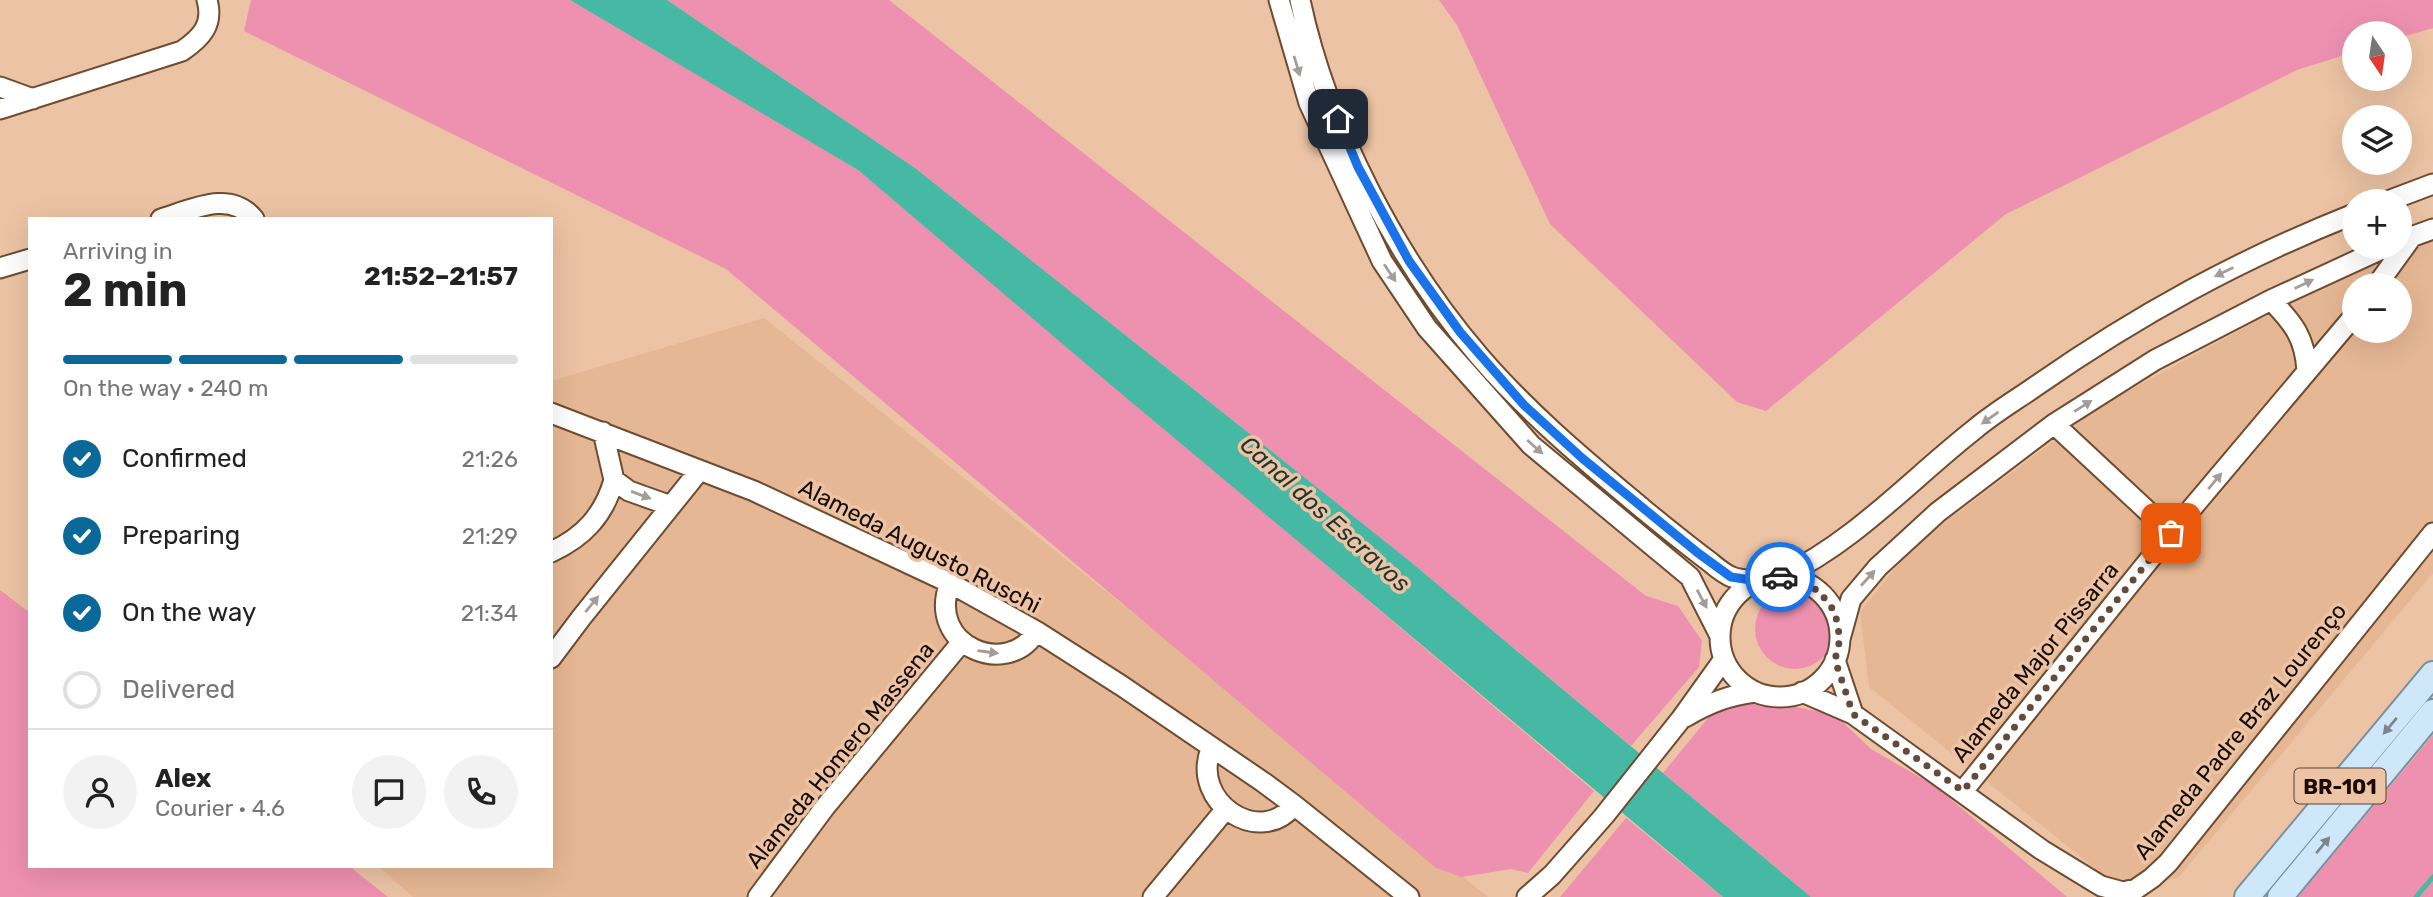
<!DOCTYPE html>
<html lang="en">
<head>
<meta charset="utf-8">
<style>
	:root { --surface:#fff; --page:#f2f2f2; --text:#222; --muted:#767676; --line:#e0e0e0; --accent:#0a6998 }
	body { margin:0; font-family:Rubik,sans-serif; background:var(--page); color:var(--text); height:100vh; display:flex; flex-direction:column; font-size:26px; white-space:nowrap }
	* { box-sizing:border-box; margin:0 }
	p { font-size:23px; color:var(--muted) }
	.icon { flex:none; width:38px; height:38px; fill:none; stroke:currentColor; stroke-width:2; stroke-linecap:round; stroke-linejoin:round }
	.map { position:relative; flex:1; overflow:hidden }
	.sheet { position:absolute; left:28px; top:217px; width:525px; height:651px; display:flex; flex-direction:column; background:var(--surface); border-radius:0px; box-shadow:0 7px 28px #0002 }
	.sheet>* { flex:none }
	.needle { width:46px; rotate:167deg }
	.buttons { position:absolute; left:2342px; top:21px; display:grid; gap:14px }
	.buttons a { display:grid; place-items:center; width:70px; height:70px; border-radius:50%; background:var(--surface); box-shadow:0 7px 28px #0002; font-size:35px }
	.pin { position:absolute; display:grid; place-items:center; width:60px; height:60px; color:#fff; margin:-30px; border-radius:14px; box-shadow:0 4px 10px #0006 }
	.courier { position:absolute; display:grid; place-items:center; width:70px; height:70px; margin:-35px; border:5px solid #1a73e8; border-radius:50%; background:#fff; color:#222; box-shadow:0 2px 9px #0007 }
	.summary em { font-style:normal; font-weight:700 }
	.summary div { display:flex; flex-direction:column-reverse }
	.summary { display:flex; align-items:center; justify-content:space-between; height:119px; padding:0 35px }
	h1 { font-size:46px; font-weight:700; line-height:52px }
	.bar { display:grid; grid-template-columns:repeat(4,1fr); gap:10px 7px; align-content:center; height:84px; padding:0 35px }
	.bar i { height:9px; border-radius:5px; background:var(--line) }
	.bar .on { background:var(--accent) }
	.bar p { grid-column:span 4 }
	.line { display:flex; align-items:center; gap:18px; padding:0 35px; border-top:2px solid var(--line) }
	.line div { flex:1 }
	.round { display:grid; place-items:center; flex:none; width:74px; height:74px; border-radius:37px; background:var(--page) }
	ol { padding:0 35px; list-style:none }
	li { display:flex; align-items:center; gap:21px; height:77px }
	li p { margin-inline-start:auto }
	li .icon { padding:7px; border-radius:50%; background:var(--accent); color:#fff; stroke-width:4 }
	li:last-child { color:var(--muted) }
	li i { width:38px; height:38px; border:4px solid var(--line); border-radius:50% }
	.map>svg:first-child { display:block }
</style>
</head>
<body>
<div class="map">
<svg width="2433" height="897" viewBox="0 0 2433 897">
	<rect width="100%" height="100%" fill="#ecc3a4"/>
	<path fill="#e6b794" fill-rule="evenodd" d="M 2433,240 L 2433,573 L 2178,878 L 2122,890 L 1869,687 L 1860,612 L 1911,548 L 2099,407 L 2352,269 ZM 2354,285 L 2399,285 L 2399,331 L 2354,331 Z
		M 764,318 L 1488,897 L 413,897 L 378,866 L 551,866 L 551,381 Z"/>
	<path fill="#ee91b0" d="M 251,0 L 570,0 L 682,65 L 858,170 L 1594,791 L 1528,873 L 1511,869 L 1462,877 L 1436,868 L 726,269 L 244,31 Z
		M 667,0 L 889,0 L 1646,596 L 1678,606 L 1702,641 L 1699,667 L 1631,746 L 1406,558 L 915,168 Z
		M 1439,0 L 2433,0 L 2433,28 L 2399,38 L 2399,33 L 2354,33 L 2354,52 L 2297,70 L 2006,214 L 1766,411 L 1737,402 L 1550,224 L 1457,25 Z
		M1755 629a40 40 0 1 1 80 0a40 40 0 1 1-80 0Z
		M 0,590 L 30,613 L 30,866 L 349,866 L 388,897 L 0,897 Z
		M 1727,695 L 1834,714 L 1871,749 L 1935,786 L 2067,897 L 1811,897 L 1663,773 Z
		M 2433,735 L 2433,897 L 2298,897 Z
		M 1626,818 L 1723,897 L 1560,897 Z"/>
	<path fill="#46b9a4" d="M 570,0 L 667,0 L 915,168 L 1406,558 L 1811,897 L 1723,897 L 1105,380 L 858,170 Z"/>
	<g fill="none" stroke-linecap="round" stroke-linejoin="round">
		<path stroke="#46b9a4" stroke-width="5" d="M 2416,897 L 2433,877"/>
		<g stroke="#6e4c30" stroke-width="23">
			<path id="minor" d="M 1279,0 L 1309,103 L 1382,261 L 1427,328 L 1531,445 L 1690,577 L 1720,636
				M 1300,0 C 1326,124 1397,261 1480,357 C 1529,414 1586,461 1643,509 C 1665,527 1687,545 1710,562 C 1716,567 1724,574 1732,577 C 1739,580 1749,580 1758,581
				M 0,87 L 33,99
				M 0,109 L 182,51 C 201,38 214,25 207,0
				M 2388,201 L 2433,184
				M 161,219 C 191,210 230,189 254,219
				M 2400,241 L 2433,229
				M 0,268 L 30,259
				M 2377,285 L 2411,238
				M 2271,300 C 2293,323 2305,337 2307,371
				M 551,413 L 754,491 L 950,583 L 1036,631 L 1122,686 L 1263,782 L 1294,805 L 1409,897
				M 2054,424 L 2171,533
				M 603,432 L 614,480 L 629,491 L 671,506
				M 551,552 C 584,537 604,515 614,480
				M 1781,577 C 1856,541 1910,480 1975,429 C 1994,413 2016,400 2036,386 C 2138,315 2238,260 2354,214
				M1720 637a60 60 0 1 1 120 0a60 60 0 1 1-120 0Z
				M 950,583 C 925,647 1010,679 1036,631
				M 1840,639 L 1851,599 L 1878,567 L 1938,512 L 2054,424 L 2155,360 L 2271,300 L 2386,247
				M 551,658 L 581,618 L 699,471
				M 1835,660 L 1853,714
				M 1802,692 L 1853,714 L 2042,850 L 2101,886 L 2123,892 L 2136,889 L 2152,878 L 2168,863 L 2433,533
				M 1685,717 C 1709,703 1729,695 1756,692
				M 1211,749 C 1190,802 1260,848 1294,805
				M 1963,791 L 2171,533 L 2354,316
				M 758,897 L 825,807 L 961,643
				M 1153,897 L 1225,810
				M 1527,897 L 1552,875 L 1604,816 L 1681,719 L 1724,659"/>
		</g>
		<g stroke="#7990a0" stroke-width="28">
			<path id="major" d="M 2247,897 L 2433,674
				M 2280,897 L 2433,712"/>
		</g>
		<use href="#minor" stroke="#fff" stroke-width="19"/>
		<use href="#major" stroke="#cee8f9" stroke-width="24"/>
	</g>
	<defs><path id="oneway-solid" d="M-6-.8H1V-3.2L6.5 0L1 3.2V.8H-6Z" transform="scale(1.75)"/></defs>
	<g fill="#a39d9a">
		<use href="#oneway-solid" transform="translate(1297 66) rotate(73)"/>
		<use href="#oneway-solid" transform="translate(2224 272) rotate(154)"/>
		<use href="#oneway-solid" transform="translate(1390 273) rotate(56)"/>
		<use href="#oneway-solid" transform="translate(2304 284) rotate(-26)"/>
		<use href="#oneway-solid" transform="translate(2083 406) rotate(-32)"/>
		<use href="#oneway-solid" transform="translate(1990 418) rotate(145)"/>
		<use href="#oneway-solid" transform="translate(1535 447) rotate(42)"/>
		<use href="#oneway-solid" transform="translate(2215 481) rotate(-50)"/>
		<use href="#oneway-solid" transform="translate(641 495) rotate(20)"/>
		<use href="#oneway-solid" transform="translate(1868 578) rotate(-48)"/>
		<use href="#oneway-solid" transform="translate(1702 599) rotate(62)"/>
		<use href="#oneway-solid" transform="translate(592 604) rotate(-51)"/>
		<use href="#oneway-solid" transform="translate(988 652) rotate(8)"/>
	</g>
	<g fill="#7d858a">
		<use href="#oneway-solid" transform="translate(2390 726) rotate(130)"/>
		<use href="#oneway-solid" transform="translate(2323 845) rotate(-50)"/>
	</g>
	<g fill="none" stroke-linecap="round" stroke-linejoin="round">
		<path stroke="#634b3b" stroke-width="7" stroke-dasharray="0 12.6" d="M 1780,577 L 1795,579 L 1819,591 L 1835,612 L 1840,639 L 1835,660 L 1853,714 L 1963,791 L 2171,533"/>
		<path stroke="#1a73e8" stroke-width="9" d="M 1338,119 L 1358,167 L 1409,261 L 1460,332 L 1524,405 L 1582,458 L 1698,553 L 1731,577 L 1758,581 L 1780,577"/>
	</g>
	<g text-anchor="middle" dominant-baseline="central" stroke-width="7" stroke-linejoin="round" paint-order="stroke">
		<rect fill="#ecc3a4" stroke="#584233" stroke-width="2" x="2294.5" y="768.5" width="91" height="35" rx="5"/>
		<g font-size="21" font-weight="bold" fill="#190b02">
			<text x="2340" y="786">BR-101</text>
		</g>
		<g font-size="23" fill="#190b02" stroke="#ecc3a4">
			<text transform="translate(920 546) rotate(27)">Alameda Augusto Ruschi</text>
			<text transform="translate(2035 662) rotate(-51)">Alameda Major Pissarra</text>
			<text transform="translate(2240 731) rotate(-51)">Alameda Padre Braz Lourenço</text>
			<text transform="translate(840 755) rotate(-51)">Alameda Homero Massena</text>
		</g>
		<g font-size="24" font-style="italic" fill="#1e3732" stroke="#ecc3a4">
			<text transform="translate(1325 514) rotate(42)">Canal dos Escravos</text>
		</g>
	</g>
</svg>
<div class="buttons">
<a><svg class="needle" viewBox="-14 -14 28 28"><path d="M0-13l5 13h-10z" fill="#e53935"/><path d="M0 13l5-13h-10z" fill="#767676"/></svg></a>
<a><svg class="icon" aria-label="layers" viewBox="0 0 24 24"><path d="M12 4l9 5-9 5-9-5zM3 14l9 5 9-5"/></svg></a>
<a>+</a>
<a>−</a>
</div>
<div class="pin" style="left:2171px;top:533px;background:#ea580c"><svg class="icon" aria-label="bag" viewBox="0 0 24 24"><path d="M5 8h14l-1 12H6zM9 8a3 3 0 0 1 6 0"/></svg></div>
<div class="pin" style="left:1338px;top:119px;background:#1f2937"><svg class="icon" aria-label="home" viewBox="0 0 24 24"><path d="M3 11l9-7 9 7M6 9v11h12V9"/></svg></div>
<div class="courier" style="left:1780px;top:577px"><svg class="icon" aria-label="car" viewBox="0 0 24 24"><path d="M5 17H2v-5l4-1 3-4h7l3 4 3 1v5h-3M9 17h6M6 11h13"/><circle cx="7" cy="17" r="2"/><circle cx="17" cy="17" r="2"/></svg></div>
<section class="sheet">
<div class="summary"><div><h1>2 min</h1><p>Arriving in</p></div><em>21:52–21:57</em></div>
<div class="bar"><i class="on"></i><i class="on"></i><i class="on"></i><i></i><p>On the way · 240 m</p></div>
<ol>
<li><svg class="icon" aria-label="check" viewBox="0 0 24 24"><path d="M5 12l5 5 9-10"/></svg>Confirmed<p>21:26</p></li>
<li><svg class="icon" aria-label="check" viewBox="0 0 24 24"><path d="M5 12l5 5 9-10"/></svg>Preparing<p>21:29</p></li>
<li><svg class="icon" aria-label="check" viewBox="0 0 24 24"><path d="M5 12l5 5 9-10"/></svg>On the way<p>21:34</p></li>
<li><i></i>Delivered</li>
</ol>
<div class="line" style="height:126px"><a class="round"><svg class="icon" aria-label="person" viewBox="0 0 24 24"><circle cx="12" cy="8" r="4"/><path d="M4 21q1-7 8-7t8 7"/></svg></a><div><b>Alex</b><p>Courier · 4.6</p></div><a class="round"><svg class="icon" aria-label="chat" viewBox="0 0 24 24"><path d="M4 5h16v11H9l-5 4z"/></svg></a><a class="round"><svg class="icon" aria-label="phone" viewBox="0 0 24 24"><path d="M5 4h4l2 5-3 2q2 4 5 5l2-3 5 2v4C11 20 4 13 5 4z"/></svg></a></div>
</section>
</div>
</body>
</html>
